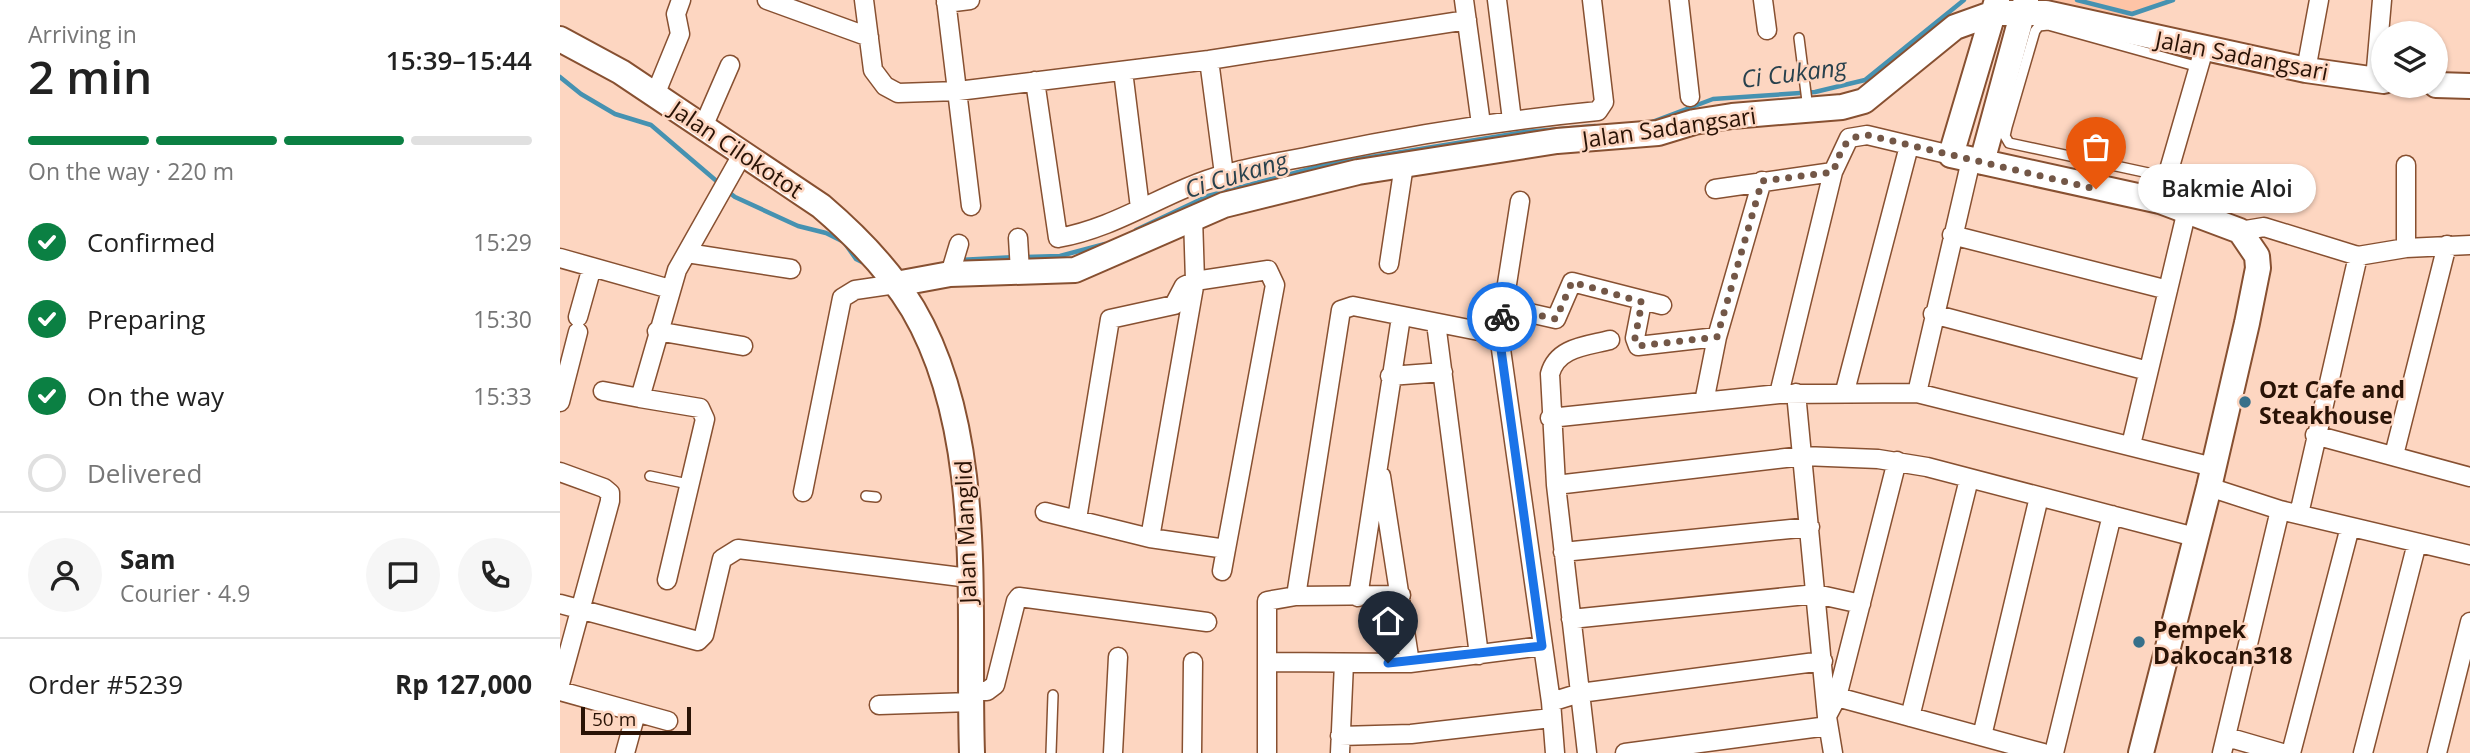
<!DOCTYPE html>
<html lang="en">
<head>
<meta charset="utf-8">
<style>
	:root { --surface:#fff; --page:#f6f6f6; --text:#222; --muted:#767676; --line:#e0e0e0; --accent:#0b8043 }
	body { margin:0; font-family:"Open Sans",sans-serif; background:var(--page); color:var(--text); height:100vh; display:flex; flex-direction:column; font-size:26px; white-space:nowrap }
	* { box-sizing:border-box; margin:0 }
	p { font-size:23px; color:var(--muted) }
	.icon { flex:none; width:38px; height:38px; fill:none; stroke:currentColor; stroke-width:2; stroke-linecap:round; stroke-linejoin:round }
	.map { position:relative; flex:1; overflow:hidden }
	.side { display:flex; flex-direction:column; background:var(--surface); width:560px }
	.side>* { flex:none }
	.controls { position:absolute; left:1811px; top:21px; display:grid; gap:14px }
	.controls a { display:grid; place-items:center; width:77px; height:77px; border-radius:50%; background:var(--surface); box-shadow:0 2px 5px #0004; font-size:35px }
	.scale { position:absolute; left:21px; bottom:18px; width:110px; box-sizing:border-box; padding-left:7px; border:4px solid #291306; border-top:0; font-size:19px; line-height:24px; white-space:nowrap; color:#291306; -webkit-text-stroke:5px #fdd6c1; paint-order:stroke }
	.pin { position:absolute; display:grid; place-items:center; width:60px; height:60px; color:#fff; margin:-72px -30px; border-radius:50% 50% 50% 0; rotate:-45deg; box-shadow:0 0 7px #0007 }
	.pin .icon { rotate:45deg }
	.courier { position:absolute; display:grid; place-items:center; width:70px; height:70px; margin:-35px; border:5px solid #1a73e8; border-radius:50%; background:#fff; color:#222; box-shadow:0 2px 9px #0007 }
	.bubble { position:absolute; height:49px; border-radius:24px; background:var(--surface); box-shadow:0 2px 5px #0004; font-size:23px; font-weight:600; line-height:49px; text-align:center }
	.summary em { font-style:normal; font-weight:600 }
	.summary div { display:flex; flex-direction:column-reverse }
	.summary { display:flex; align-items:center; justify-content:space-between; height:119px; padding:0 28px }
	h1 { font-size:46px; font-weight:600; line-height:52px }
	.bar { display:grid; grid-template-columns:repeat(4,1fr); gap:10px 7px; align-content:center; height:84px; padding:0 28px }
	.bar i { height:9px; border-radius:5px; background:var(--line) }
	.bar .active { background:var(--accent) }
	.bar p { grid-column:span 4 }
	.line { display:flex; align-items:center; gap:18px; padding:0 28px; border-top:2px solid var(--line) }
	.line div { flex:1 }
	.round { display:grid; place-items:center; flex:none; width:74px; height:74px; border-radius:37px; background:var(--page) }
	ol { padding:0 28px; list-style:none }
	li { display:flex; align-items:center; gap:21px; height:77px }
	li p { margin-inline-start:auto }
	li .icon { padding:7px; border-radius:50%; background:var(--accent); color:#fff; stroke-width:4 }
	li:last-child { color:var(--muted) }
	li i { width:38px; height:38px; border:4px solid var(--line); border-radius:50% }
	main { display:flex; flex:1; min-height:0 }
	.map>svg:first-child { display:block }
</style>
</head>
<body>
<main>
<section class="side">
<div class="summary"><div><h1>2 min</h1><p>Arriving in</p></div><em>15:39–15:44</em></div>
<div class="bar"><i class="active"></i><i class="active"></i><i class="active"></i><i></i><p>On the way · 220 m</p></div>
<ol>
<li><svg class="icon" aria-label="check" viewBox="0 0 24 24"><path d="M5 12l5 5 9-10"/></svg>Confirmed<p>15:29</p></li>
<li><svg class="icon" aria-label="check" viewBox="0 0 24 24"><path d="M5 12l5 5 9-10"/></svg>Preparing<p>15:30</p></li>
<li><svg class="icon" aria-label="check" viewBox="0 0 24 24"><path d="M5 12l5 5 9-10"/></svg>On the way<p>15:33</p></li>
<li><i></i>Delivered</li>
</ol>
<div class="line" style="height:126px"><a class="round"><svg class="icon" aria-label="person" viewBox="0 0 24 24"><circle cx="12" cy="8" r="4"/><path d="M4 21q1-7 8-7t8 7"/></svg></a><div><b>Sam</b><p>Courier · 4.9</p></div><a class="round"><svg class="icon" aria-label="chat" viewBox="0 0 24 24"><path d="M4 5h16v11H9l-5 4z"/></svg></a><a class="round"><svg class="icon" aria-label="phone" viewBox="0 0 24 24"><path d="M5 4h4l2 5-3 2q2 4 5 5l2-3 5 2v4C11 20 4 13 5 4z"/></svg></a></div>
<div class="line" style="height:91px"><div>Order #5239</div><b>Rp 127,000</b></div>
</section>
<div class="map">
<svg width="1910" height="753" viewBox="0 0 1910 753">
	<rect width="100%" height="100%" fill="#fdd6c1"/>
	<path fill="#fec4a6" d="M 1492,0 L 1610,0 L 1607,5 L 1565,17 Z"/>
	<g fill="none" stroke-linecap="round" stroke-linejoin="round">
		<path stroke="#4692b1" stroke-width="4.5" d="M 1517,0 L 1572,14 L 1613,0
			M 0,77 L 21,94 L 55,114 L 91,125 L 160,184
			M 1092,122 L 1153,99 L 1255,92 L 1305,80 L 1404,0
			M 166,190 L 175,197 L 238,226 L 266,233 L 284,242 L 296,259 L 304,263
			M 576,230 L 648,196 L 768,164 L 965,132 L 1035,126
			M 465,257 L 500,256 L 545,244
			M 399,260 L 456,257"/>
		<g stroke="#875031" stroke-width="12">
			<path id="lane" d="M 1239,38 L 1248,109
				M 1607,177 L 1449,143 L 1445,136 L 1447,127 L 1475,31 L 1479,26 L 1488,25 L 1639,67
				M 90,476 L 128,484
				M 306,496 L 316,497
				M 491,753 L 493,695"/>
		</g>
		<g stroke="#875031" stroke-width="21">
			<path id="street" d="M 207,0 L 309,37
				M 304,0 L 313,70 L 325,86 L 338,93 L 398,91 L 649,60 L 907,20
				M 386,0 L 411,206
				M 904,0 L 921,124
				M 937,0 L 952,120
				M 1119,0 L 1130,97
				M 1203,0 L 1207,30
				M 386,3 L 410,0
				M 649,60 L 664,174
				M 1746,70 L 1759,0
				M 563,71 L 580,208
				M 1815,80 L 1822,0
				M 475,81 L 498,238 C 560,227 606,190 666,174 C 696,165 728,161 760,154 C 852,135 944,120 1038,111 L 1044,102 L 1032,0
				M 95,95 L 120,34 L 116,14 L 121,0
				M 143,127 L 170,65
				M 1846,165 L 1846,248
				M 1155,189 L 1273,172
				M 960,201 L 939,335 L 991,702 L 995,753
				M 1600,201 L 1644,49
				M 1680,231 L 1704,227 L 1798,256 L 1846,248 L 1910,245
				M 1392,235 L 1608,290
				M 458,238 L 460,271
				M 127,253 L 231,269
				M 0,258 L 110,289
				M 829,264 L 844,165
				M 390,274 L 399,244
				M 1082,302 L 1075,338 L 1078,346 L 1157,337
				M 943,307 L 996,319 L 1012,282 L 1102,305
				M 1373,314 L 1588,371
				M 18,317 L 32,267
				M 876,323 L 919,655
				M 97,331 L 183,346
				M 830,376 L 883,372
				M 43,391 L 80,398
				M 1285,391 L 1349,146
				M 1236,393 L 1267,717 L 1273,753
				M 1357,393 L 1411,160
				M 1219,394 L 1273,172 L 1289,138 L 1307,135 L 1391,155
				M 0,402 L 18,332
				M 1144,402 L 1157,337 L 1202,181
				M 990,418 L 1219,394 L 1357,393 L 1653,467
				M 1755,435 L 1910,477
				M 1571,445 L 1627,210
				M 1834,455 L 1887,245
				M 0,472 L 44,488 L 50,493 L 50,501 L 0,684
				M 821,476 L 850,663
				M 996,485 L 1243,456 L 1318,459 L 1367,467 L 1635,537
				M 1649,487 L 1720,510 L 1910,555
				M 243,492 L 282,298 L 295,290 L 336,284
				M 485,512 L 590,538
				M 1739,514 L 1798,256
				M 517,519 L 550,319 L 614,305 L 624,286 L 635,281 L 708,270 L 715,285 L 666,549 L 590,538 L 635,281 L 633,217
				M 1003,552 L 1250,527
				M 662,571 L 666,549
				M 107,580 L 145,419 L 140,408 L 80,398 L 117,270 L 183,153
				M 736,596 L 781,310 L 793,306 L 939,335
				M 798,597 L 841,317
				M 0,604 L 138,641 L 144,635 L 162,559 L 178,549 L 409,578
				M 1011,619 L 1256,594 L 1301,604
				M 707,662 L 850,663 L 982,646
				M 0,691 L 108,721
				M 410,691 L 427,691 L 435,685 L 456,601 L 459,597 L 647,622
				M 1277,697 L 1483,753
				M 991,702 L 1020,693 L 1263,661
				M 319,705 L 411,702
				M 1268,714 L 1277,697 L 1337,461
				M 1350,717 L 1409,479
				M 780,736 L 851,734 L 991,718
				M 1422,736 L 1479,497
				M 1667,737 L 1722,753
				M 65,753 L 76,713
				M 553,753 L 558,657
				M 632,753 L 633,662
				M 707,753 L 707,601 L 736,596 L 841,595
				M 780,753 L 784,663
				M 1027,753 L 996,485 L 990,374 C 997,347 1027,346 1050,340
				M 1065,753 L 1268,726
				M 1494,753 L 1552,515
				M 1662,753 L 1720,510
				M 1731,753 L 1790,527
				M 1803,753 L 1857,543
				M 1877,753 L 1910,622"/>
		</g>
		<g stroke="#875031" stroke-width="28">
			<path id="secondary" d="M 1437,0 L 1391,155 L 1600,201 L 1680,231 L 1697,256 L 1698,268 L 1687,323 L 1649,487 L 1581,753
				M 0,39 L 61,72 L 261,206 C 295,235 330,271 353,309 C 427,435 407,611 412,753
				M 1876,85 L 1910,86
				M 1422,162 L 1466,0
				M 336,284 L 390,274 L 515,270 L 664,205 L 798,172 L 997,141 L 1098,133 L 1134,122 L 1172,116 L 1282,107 L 1304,101 L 1395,27 L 1434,13 L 1486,13 L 1746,70 L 1824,81"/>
		</g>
		<use href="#lane" stroke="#fff" stroke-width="9"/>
		<use href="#street" stroke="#fff" stroke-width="18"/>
		<use href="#secondary" stroke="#fff" stroke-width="24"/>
	</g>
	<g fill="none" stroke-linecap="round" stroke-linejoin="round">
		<path stroke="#735747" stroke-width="7" stroke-dasharray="0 12.6" d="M 942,317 L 943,307 L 996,319 L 1012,282 L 1082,302 L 1075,338 L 1078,346 L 1157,337 L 1202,181 L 1273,172 C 1281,152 1283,136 1307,135 L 1536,189"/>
		<path stroke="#1a73e8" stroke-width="9" d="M 828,663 L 982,646 L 939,335 L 942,317"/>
	</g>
	<g fill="#37708a" stroke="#fdd6c1" stroke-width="2.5">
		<circle cx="1685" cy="402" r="7"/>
		<circle cx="1579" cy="642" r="7"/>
	</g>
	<g text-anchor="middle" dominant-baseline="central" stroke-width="5" stroke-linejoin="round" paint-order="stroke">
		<g font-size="23" fill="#291306" stroke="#fdd6c1">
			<text transform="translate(1682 55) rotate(11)">Jalan Sadangsari</text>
			<text transform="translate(1109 127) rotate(-8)">Jalan Sadangsari</text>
			<text transform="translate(177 149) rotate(34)">Jalan Cilokotot</text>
			<text transform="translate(405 532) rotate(-92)">Jalan Manglid</text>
		</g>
		<g font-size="23" font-weight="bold" fill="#291306" stroke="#fdd6c1" text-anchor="start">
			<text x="1699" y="389">Ozt Cafe and<tspan x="1699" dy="26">Steakhouse</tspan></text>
			<text x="1593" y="629">Pempek<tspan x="1593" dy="26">Dakocan318</tspan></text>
		</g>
		<g font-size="24" font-style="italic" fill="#28414d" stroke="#fdd6c1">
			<text transform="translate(1234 72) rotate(-7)">Ci Cukang</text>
			<text transform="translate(676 174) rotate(-17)">Ci Cukang</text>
		</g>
	</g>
</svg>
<div class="controls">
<a><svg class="icon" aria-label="layers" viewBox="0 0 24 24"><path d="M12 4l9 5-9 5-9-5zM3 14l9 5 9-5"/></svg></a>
</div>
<div class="scale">50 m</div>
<div class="pin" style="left:1536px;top:189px;background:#ea580c"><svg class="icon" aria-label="bag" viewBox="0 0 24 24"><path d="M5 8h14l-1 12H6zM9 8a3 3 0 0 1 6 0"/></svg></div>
<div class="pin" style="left:828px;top:663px;background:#1f2937"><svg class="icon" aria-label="home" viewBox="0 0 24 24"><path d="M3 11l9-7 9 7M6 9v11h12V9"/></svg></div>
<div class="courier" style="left:942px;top:317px"><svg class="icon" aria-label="bike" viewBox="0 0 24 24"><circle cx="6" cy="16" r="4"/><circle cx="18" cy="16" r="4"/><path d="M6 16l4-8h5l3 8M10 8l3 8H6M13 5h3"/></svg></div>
<div class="bubble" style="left:1578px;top:164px;width:178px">Bakmie Aloi</div>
</div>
</main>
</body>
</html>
